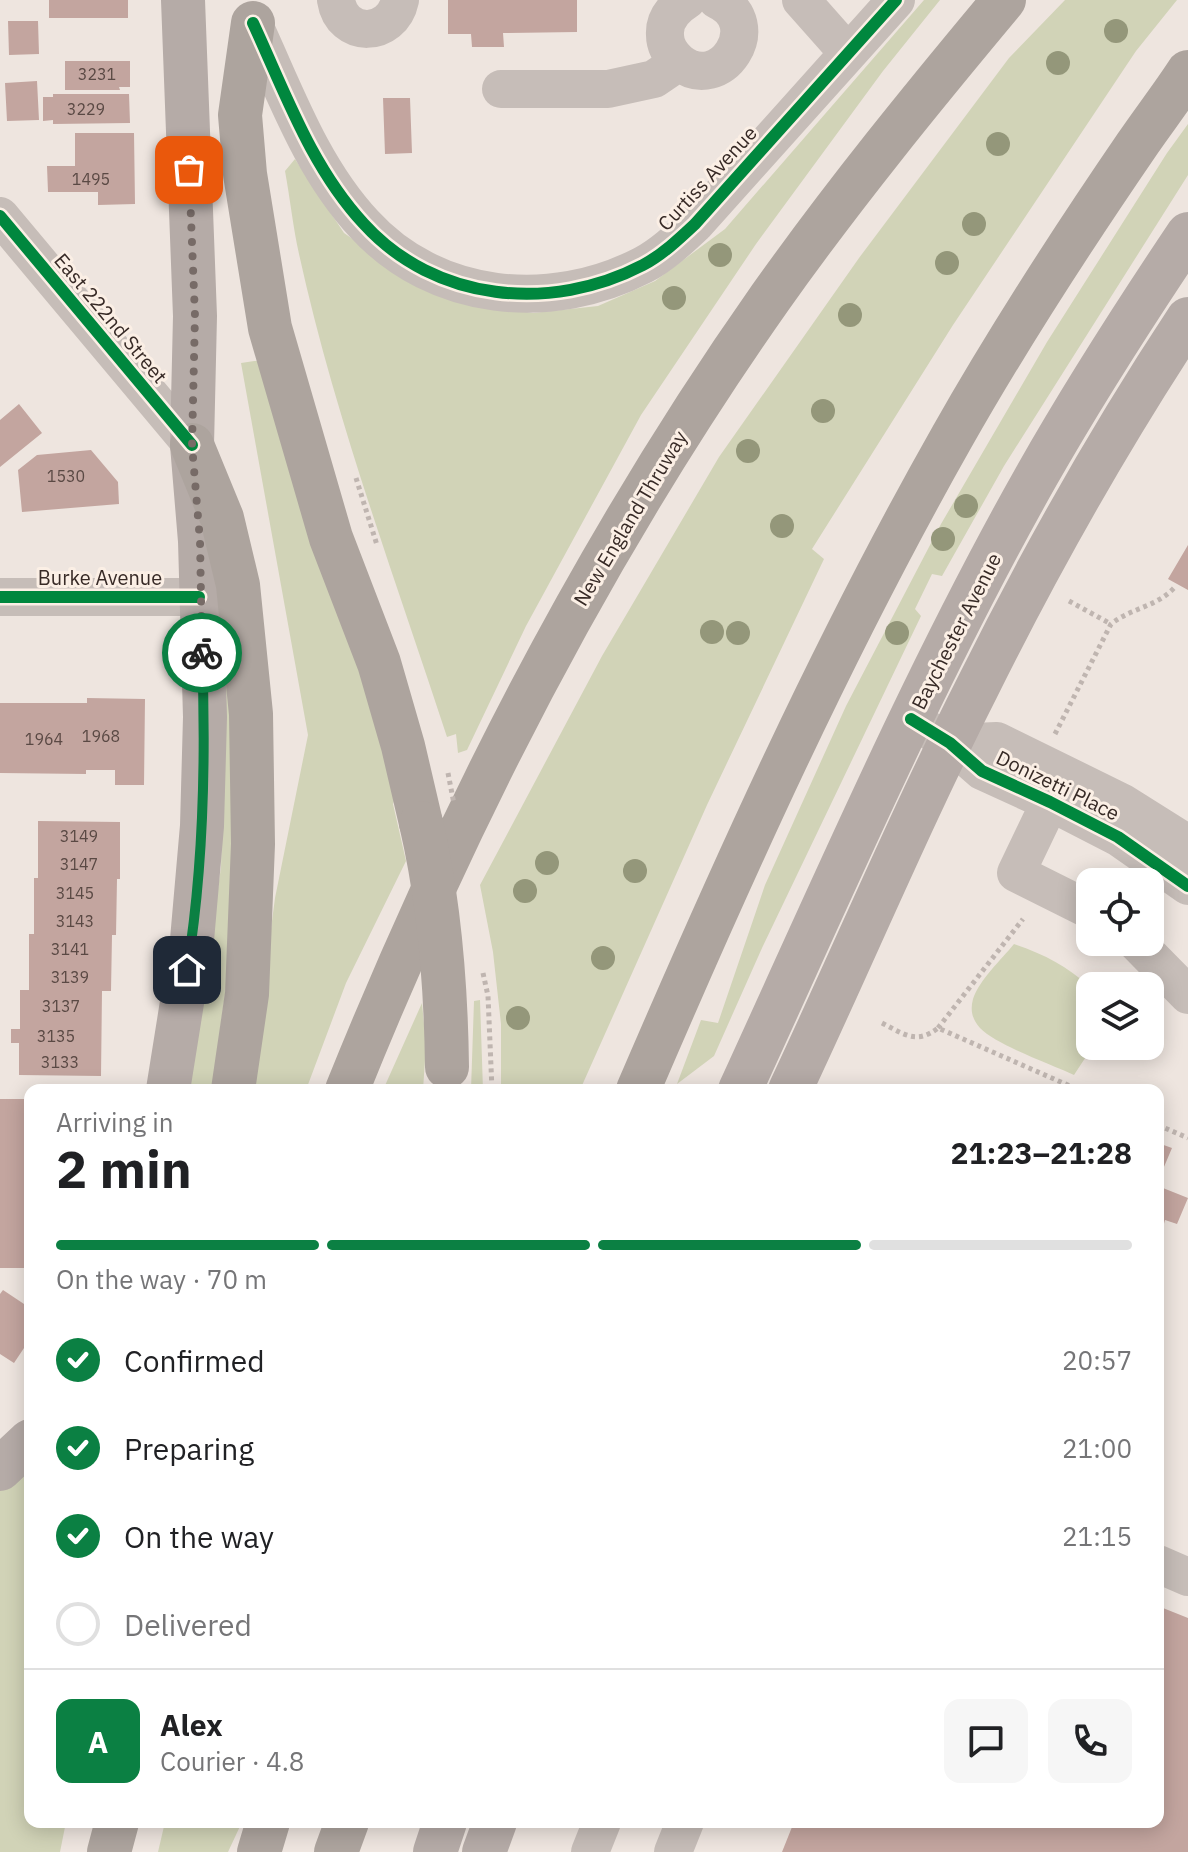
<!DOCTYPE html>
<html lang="en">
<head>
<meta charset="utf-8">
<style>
	:root { --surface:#fff; --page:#f6f6f6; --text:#202124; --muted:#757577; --line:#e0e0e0; --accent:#0b8043 }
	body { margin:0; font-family:"IBM Plex Sans",sans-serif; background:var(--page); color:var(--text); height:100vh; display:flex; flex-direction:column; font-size:30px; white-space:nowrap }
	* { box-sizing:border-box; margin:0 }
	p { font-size:26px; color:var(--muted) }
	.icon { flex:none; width:44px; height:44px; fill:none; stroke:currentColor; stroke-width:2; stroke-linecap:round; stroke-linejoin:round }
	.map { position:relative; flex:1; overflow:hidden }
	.drawer { position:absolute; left:24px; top:1084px; width:1140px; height:744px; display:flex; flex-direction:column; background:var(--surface); border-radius:16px; box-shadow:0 4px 20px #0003 }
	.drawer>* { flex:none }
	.buttons { position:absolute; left:1076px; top:868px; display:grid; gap:16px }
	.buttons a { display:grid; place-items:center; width:88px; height:88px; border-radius:16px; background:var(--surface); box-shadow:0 4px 20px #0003; font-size:40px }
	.pin { position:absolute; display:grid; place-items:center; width:68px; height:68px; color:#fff; margin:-34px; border-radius:16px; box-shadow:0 4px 12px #0006 }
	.courier { position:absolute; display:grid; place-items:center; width:80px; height:80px; margin:-40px; border:6px solid #0b8043; border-radius:50%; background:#fff; color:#222; box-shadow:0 2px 10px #0007 }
	.overview em { font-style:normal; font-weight:700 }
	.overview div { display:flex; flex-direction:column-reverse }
	.overview { display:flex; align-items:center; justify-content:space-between; height:136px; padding:0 32px }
	h1 { font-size:52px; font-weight:700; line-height:60px }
	.bar { display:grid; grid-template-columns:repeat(4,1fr); gap:12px 8px; align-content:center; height:96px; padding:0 32px }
	.bar i { height:10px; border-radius:6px; background:var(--line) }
	.bar .active { background:var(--accent) }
	.bar p { grid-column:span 4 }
	.line { display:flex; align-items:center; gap:20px; padding:0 32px; border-top:2px solid var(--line) }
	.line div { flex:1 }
	.round { display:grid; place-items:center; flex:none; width:84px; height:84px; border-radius:16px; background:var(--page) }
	ol { padding:0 32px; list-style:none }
	li { display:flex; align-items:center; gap:24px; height:88px }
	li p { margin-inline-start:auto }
	li .icon { padding:8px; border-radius:50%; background:var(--accent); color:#fff; stroke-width:4 }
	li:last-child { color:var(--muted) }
	li i { width:44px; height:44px; border:4px solid var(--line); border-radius:50% }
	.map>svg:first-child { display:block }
</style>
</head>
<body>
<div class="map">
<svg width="1188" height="1852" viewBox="0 0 1188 1852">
	<rect width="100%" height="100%" fill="#eee5df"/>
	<path fill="#d1d3b7" d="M 924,0 L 940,0 L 883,71 L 756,244 L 641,415 L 526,626 L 467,750 L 458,753 L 456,734 L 447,737 C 395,578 335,418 299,254 C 293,227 290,198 285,171 L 295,159 L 344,233 L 409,278 L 461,301 L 533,313 L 598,306 L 655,281 L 725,229 Z
		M 1065,0 L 1177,0 L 1136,51 L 953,325 L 812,549 L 824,559 L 707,805 L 580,1090 L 501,1090 L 501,1024 L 493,952 L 480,885 L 602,656 L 719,457 L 859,258 L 1009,58 Z
		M 1188,124 L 1188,175 L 1004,466 L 942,576 L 932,574 L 915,609 L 921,616 L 762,948 L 714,1056 L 677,1084 L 701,1020 L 718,1023 L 765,885 L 846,706 L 941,524 L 1047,342 L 1167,153 Z
		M 262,360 L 401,782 L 393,804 L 406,861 L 346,983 L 306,1090 L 250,1090 L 275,898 L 308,735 L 241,363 Z
		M 226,673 L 236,683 L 236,913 L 212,1090 L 185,1090 L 200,1017 L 221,867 Z
		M 1014,944 C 1044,954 1067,966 1090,987 L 1090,1046 L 1093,1046 L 1074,1075 C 1051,1064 996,1045 980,1028 C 972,1019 970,1010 973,999 C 980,979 1001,960 1014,944 Z
		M 480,1000 L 483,1090 L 471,1090 L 474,1001 Z
		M 422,1003 L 426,1045 L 423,1090 L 383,1090 Z
		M 30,1458 L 30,1822 L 66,1822 L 60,1852 L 0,1852 L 0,1482 Z
		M 165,1822 L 242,1822 L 228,1852 L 158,1852 Z"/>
	<path fill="#c3a59f" d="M 49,0 L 128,0 L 128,18 L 49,18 Z
		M 448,0 L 577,0 L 577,32 L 503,33 L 504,47 L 472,47 L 471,34 L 448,34 Z
		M 8,21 L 38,21 L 39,54 L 9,55 Z
		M 65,61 L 130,61 L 130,87 L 119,87 L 120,90 L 65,90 Z
		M 37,81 L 39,120 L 7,121 L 5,83 Z
		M 53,94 L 129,94 L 130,123 L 53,124 L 53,120 L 43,121 L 43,97 L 53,97 Z
		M 383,98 L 410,98 L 412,153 L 385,154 Z
		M 75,133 L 134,133 L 135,204 L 98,205 L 98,192 L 48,192 L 47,166 L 75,166 Z
		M 19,404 L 42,433 L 0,467 L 0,420 Z
		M 91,450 L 118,482 L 119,504 L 22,512 L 18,470 L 37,455 Z
		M 1188,545 L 1188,590 L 1168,579 Z
		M 87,698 L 145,699 L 144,785 L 115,785 L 115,770 L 86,770 L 86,774 L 0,773 L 0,703 L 87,703 Z
		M 38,821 L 120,822 L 120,879 L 117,879 L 116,935 L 112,935 L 111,991 L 102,991 L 101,1076 L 19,1075 L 19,1043 L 11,1043 L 11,1029 L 20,1029 L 20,990 L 29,990 L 29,934 L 34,934 L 34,878 L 38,878 Z
		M 0,1099 L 30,1099 L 30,1268 L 0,1268 Z
		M 1158,1143 L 1172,1148 L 1158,1181 Z
		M 1158,1186 L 1188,1198 L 1177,1224 L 1165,1220 L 1158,1246 Z
		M 3,1290 L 30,1308 L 30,1339 L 14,1363 L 0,1354 L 0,1294 Z
		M 1158,1606 L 1188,1618 L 1188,1852 L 782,1852 L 794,1822 L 1158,1822 Z"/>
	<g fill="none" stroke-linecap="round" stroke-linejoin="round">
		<path stroke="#bfb5b0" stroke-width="5" stroke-dasharray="4 4" stroke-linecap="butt" d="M 356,478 L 377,545
			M 1069,601 L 1111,624
			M 1055,734 L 1111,624 C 1131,608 1156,607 1174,588
			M 483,973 L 488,996 L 492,1090
			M 882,1023 C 904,1034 916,1045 938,1028 L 1079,1090
			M 938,1028 L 1023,919
			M 1158,1125 L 1188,1138"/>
		<path stroke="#c6bdb8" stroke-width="38" d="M 336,0 C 342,39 392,38 400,0
			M 687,0 C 674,8 664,19 665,35 C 665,46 671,55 679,62 C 721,96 768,23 717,0
			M 801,0 L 848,53
			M 253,23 C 285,92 311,167 364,224 C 435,302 551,313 643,265 C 662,255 679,239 695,224 L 896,0
			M 501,89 L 608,89 L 654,79 L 679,62
			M 0,216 L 192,445
			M 0,597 L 199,597
			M 927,729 L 950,743 L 982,771 L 1050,802 L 1118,837 L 1188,886
			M 950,743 L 997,741 L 1123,803 L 1188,844
			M 1050,802 L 1016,873 L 1090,910
			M 1136,942 L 1188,995
			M 1158,1564 L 1188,1577
			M 590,1852 L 602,1822
			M 673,1852 L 685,1822"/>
		<path stroke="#b5aba7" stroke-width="44" d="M 168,1090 L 192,940 L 202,826 L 205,717 L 200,541 L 192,445 L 195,316 L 183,0
			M 740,1090 C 835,883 925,673 1037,475 C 1084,392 1135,313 1188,234
			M 790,1090 C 853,956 910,820 977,688 C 1040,561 1110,437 1188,319
			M 0,1469 L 30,1441
			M 435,1852 L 445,1822
			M 484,1852 L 495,1822"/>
		<path stroke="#ada49e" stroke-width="44" d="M 253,23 L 240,115 L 245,174 L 270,328 L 331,538 L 379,663 L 403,746 L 421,823
			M 192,445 L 222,518 L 238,585 L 251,714 L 253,844 L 247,994 L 233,1090
			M 347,1090 C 459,812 597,544 770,298 C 843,195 923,97 1004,0
			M 638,1090 C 733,869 833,647 952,437 C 1008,338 1071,241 1136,146 C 1153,121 1171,98 1188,72
			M 109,1852 L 117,1822
			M 259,1852 L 268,1822
			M 336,1852 L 347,1822"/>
		<path stroke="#bfb5b0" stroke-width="5" stroke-dasharray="4 4" stroke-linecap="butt" d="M 448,773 L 454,804"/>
		<path stroke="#ada49e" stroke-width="44" d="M 421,823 C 440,904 446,985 447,1067"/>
		<g stroke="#fbefe5" stroke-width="17">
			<path id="cycleway" d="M 253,23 C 285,92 311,167 364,224 C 435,302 551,313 643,265 C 662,255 679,239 695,224 L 896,0
				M 0,216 L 192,445
				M 0,597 L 199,597
				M 911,719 L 950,743 L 982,771 L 1050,802 L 1118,837 L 1188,886"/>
		</g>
		<use href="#cycleway" stroke="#00873e" stroke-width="12"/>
	</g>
	<g fill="#94977a">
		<circle cx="1116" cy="31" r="12"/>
		<circle cx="1058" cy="63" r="12"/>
		<circle cx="998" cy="144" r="12"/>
		<circle cx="974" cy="224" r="12"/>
		<circle cx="720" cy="255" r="12"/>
		<circle cx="947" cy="263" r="12"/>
		<circle cx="674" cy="298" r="12"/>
		<circle cx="850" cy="315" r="12"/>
		<circle cx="823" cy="411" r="12"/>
		<circle cx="748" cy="451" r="12"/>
		<circle cx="966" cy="506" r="12"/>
		<circle cx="782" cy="526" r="12"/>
		<circle cx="943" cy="539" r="12"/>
		<circle cx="712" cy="632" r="12"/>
		<circle cx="738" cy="633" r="12"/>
		<circle cx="897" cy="633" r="12"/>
		<circle cx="547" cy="863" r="12"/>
		<circle cx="635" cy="871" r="12"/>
		<circle cx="525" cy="891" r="12"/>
		<circle cx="603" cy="958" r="12"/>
		<circle cx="518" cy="1018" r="12"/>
	</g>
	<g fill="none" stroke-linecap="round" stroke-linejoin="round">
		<path stroke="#776b67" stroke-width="8" stroke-dasharray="0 14.4" d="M 189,170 L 195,316 L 192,445 L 200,541 L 202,653"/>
		<path stroke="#0b8043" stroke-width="10" d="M 187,970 C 204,866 206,758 202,653"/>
	</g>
	<g text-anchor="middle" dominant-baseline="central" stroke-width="6" stroke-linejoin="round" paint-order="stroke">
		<g font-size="16" fill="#5a4944">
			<text x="97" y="74">3231</text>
			<text x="86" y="109">3229</text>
			<text x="91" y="179">1495</text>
			<text x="66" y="476">1530</text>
			<text x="101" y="736">1968</text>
			<text x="44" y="739">1964</text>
			<text x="79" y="836">3149</text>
			<text x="79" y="864">3147</text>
			<text x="75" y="893">3145</text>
			<text x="75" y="921">3143</text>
			<text x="70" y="949">3141</text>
			<text x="70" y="977">3139</text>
			<text x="61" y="1006">3137</text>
			<text x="56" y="1036">3135</text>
			<text x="60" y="1062">3133</text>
		</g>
		<g font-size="20" fill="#372a26" stroke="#fbefe5">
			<text transform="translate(707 178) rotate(-47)">Curtiss Avenue</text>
			<text transform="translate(111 318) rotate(50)">East 222nd Street</text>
			<text transform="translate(630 518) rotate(-59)">New England Thruway</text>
			<text x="100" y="577">Burke Avenue</text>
			<text transform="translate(956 631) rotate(-63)">Baychester Avenue</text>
			<text transform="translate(1058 785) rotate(26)">Donizetti Place</text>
		</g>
	</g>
</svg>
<div class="buttons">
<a><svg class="icon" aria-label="locate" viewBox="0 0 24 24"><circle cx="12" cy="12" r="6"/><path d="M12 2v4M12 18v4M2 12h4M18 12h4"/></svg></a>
<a><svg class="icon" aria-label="layers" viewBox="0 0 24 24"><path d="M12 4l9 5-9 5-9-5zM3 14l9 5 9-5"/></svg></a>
</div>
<div class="pin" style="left:189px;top:170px;background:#ea580c"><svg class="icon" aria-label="bag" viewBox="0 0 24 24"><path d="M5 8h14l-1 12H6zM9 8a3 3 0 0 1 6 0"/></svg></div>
<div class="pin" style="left:187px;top:970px;background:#1f2937"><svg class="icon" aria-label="home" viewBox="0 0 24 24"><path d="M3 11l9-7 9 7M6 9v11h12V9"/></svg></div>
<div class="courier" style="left:202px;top:653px"><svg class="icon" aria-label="bike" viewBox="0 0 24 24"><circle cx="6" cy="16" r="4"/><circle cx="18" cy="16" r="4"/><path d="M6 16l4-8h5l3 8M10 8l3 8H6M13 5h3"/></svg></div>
<section class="drawer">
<div class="overview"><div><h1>2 min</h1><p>Arriving in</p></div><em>21:23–21:28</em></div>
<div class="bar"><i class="active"></i><i class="active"></i><i class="active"></i><i></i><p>On the way · 70 m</p></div>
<ol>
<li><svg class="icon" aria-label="check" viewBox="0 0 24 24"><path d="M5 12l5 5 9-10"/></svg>Confirmed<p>20:57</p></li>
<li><svg class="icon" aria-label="check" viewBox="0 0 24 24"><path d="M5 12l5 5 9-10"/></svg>Preparing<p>21:00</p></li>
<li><svg class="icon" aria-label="check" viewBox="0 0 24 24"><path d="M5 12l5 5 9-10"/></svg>On the way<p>21:15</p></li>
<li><i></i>Delivered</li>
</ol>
<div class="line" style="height:144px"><b class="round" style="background:var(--accent);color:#fff">A</b><div><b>Alex</b><p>Courier · 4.8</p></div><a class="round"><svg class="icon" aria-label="chat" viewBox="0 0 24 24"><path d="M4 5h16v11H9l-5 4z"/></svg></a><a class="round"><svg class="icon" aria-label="phone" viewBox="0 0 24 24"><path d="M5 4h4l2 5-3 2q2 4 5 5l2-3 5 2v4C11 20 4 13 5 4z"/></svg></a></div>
</section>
</div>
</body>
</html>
